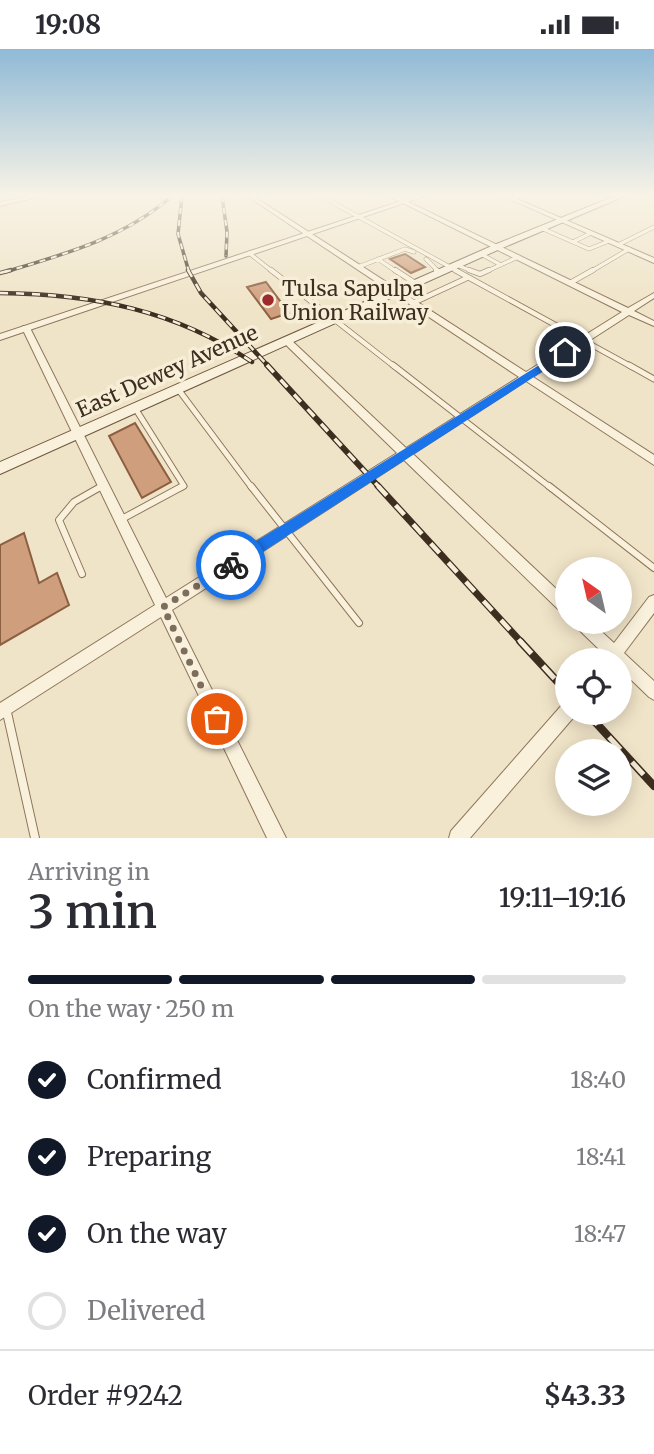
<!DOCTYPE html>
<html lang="en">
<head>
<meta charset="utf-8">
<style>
	:root { --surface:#fff; --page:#f2f2f3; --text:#2b2b33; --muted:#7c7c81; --line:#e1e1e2; --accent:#111827 }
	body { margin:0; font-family:Merriweather,serif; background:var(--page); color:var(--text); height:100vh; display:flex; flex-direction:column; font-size:26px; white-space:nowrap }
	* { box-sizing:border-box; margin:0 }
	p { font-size:23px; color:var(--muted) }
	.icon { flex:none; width:38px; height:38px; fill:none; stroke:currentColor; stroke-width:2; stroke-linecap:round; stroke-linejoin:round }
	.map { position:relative; height:789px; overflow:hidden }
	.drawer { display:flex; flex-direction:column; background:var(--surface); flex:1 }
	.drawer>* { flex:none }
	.needle { width:46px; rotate:326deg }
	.fabs { position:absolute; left:555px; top:508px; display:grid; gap:14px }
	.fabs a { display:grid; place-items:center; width:77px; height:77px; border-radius:50%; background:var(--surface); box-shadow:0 4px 18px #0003; font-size:35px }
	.pin { position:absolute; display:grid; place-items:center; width:60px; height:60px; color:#fff; margin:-30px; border:4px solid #fff; border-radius:50%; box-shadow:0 2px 7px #0007 }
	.courier { position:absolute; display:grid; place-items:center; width:70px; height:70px; margin:-35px; border:5px solid #1a73e8; border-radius:50%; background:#fff; color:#222; box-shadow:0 2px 9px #0007 }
	.head em { font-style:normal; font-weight:600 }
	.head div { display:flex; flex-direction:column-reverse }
	.head { display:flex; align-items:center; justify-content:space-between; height:119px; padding:0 28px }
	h1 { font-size:46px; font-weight:600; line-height:52px }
	.bar { display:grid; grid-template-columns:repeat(4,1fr); gap:10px 7px; align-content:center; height:84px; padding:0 28px }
	.bar i { height:9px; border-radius:5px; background:var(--line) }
	.bar .active { background:var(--accent) }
	.bar p { grid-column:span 4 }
	.line { display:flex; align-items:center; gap:18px; padding:0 28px; border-top:2px solid var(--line) }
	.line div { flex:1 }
	ol { padding:0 28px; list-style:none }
	li { display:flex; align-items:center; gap:21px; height:77px }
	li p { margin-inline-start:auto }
	li .icon { padding:7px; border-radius:50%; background:var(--accent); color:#fff; stroke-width:4 }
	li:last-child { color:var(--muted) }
	li i { width:38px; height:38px; border:4px solid var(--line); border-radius:50% }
	.status { display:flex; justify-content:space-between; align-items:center; height:49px; padding:0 35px; background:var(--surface); direction:ltr }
	.status svg { height:19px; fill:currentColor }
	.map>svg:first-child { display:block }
</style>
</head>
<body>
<div class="status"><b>19:08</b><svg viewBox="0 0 49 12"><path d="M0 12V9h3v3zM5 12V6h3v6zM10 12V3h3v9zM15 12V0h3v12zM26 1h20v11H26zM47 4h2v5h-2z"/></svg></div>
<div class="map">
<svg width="654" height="789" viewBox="0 0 654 789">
	<rect width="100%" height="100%" fill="#f0e4c8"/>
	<path fill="#cf9f7d" stroke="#8d5f41" stroke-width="2" d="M 405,205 L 425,218 L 411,224 L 390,210 Z
		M 266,233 L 289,264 L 271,270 L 247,238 Z
		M 135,374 L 171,433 L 142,449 L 109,387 Z
		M 24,484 L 39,534 L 57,524 L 69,556 L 0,596 L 0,496 Z"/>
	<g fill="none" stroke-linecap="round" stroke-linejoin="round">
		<g stroke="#8d765c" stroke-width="4.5">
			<path id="service-far4" d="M 321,147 L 459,223
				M 513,150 L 521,147
				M 541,179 L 589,200 L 609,192
				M 573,193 L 591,184
				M 618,196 L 654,178
				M 249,204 L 273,223
				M 481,205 L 501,216
				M 378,210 L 397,223
				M 426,210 L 439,223
				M 457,216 L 474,223
				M 358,218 L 405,200 L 414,203
				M 485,223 L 518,208
				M 590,223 L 629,200"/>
		</g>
		<g stroke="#8d765c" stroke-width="6">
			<path id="service-far3" d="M 271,221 L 395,318
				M 395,221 L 415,234
				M 436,221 L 440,223
				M 455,221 L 632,318
				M 469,221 L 480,225 L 489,221
				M 570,234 L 593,221
				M 413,254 L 467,229"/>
		</g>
		<g stroke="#8d765c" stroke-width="7">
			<path id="service-far2" d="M 393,316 L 551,439
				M 629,316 L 654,330
				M 178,340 L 252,439
				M 135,359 L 184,437 L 180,439
				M 99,439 L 103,437"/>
		</g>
		<g stroke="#8d765c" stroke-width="8">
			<path id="service-far1" d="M 251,437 L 359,574
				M 549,437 L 654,519
				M 120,471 L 183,437
				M 82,525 L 59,471 L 74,453 L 102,437"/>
		</g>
		<g stroke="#8d765c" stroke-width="10">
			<path id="service" d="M 6,659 L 35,789"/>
		</g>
		<g stroke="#8d765c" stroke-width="2">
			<path id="minor" d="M 31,147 L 41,147 L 0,157 L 0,153 Z
				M 247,147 L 253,147 L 526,323 L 622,263 L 389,147 L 396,147 L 628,259 L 654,244 L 654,249 L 634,262 L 654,272 L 654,277 L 629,266 L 533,328 L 654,406 L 654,416 L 526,332 L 413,405 L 567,550 L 567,566 L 562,564 L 404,411 L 172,561 L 286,789 L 267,789 L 161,568 L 0,671 L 0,654 L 155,556 L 22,279 L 23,277 L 29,277 L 30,279 L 166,549 L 397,404 L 284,294 L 284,290 L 290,290 L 406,399 L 519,328 Z
				M 503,147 L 510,147 L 654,209 L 654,214 Z
				M 654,546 L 654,564 L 624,604 L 654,632 L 654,651 L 649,648 L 620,620 L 620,611 L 605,611 L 606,607 L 575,577 L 573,572 L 590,572 L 614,594 L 649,548 Z
				M 567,655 L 567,663 L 575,663 L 573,669 L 470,789 L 449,789 L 451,782 L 561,657 Z"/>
		</g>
		<g stroke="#8d765c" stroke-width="2">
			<path id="tertiary" d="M 416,147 L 425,147 L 0,291 L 0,285 Z"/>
		</g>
		<g stroke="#6f573f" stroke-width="2">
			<path id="secondary" d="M 615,147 L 625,147 L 500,200 L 0,425 L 0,413 L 494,196 Z"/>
		</g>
		<use href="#service-far4" stroke="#faf1dc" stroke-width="3.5"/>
		<use href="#service-far3" stroke="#faf1dc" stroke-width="4.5"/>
		<use href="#service-far2" stroke="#faf1dc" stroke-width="5"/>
		<use href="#service-far1" stroke="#faf1dc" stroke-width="6"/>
		<use href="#service" stroke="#faf1dc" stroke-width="8"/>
		<use href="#minor" fill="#faf1dc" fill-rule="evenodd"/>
		<use href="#tertiary" fill="#faf1dc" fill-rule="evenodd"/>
		<use href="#secondary" fill="#faf1dc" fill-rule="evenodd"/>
		<g stroke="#3d2e20" stroke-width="3.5">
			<path id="rail-far4" d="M 182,147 L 178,185 L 189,223
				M 222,147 L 227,183 L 226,207
				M 5,223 C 65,205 124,189 172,147"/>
		</g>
		<g stroke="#3d2e20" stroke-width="4.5">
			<path id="rail-far3" d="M 188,221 L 201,244 L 269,318
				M 0,224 L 11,221
				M 0,244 C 92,245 175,261 252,313"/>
		</g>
		<g stroke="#3d2e20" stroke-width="6">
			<path id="rail-far2" d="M 267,316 L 380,439"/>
		</g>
		<g stroke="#3d2e20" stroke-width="7">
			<path id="rail-far1" d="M 378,437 L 522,594"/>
		</g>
		<g stroke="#3d2e20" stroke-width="8">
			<path id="rail" d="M 520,592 L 567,643
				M 586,663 L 654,737"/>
		</g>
		<use href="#rail-far4" stroke="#f7eed8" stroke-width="2" stroke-dasharray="6" stroke-linecap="butt"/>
		<use href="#rail-far3" stroke="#f7eed8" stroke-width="2.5" stroke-dasharray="8" stroke-linecap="butt"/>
		<use href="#rail-far2" stroke="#f7eed8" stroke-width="3.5" stroke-dasharray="10" stroke-linecap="butt"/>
		<use href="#rail-far1" stroke="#f7eed8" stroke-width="4.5" stroke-dasharray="13" stroke-linecap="butt"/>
		<use href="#rail" stroke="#f7eed8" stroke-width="5" stroke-dasharray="17" stroke-linecap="butt"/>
	</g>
	<linearGradient id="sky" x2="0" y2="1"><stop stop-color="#8fbad6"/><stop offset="0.57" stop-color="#f8f3e6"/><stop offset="1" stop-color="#f8f3e6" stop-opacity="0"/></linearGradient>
	<rect width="654" height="257" fill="url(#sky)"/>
	<path fill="#1a73e8" d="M 565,300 L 568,306 L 236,520 L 226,520 L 226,511 Z"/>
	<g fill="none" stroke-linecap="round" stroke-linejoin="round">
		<path stroke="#7c6e5b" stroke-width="7" stroke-dasharray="0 12.6" d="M 217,670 L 163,558 L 231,516"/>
	</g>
	<circle fill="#9e2a2b" stroke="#f7eed8" stroke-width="2.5" cx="268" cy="251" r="7"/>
	<g text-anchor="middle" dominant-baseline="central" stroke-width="7" stroke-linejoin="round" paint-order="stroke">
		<g font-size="21" fill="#3d2e20" stroke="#f7eed8" text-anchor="start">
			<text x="282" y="239">Tulsa Sapulpa<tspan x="282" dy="24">Union Railway</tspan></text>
		</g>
		<g font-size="21" fill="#3d2e20" stroke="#f7eed8">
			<text transform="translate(167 322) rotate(-24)">East Dewey Avenue</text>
		</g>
	</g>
</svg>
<div class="fabs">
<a><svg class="needle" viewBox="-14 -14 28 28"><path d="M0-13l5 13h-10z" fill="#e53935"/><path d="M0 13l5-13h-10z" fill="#7c7c81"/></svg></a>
<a><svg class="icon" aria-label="locate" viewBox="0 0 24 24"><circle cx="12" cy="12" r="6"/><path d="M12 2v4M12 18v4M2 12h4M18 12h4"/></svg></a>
<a><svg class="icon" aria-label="layers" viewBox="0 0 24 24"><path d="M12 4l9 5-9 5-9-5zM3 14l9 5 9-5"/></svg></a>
</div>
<div class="pin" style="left:217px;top:670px;background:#ea580c"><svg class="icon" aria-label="bag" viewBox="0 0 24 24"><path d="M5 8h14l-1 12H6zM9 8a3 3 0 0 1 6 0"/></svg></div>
<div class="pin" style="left:565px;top:303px;background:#1f2937"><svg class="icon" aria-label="home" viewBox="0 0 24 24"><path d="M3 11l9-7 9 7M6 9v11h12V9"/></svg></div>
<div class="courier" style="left:231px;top:516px"><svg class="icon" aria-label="bike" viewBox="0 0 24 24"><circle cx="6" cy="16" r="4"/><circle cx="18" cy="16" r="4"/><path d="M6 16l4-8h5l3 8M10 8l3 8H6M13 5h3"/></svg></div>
</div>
<section class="drawer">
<div class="head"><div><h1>3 min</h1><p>Arriving in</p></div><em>19:11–19:16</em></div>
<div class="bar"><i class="active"></i><i class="active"></i><i class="active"></i><i></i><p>On the way · 250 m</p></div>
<ol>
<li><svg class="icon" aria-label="check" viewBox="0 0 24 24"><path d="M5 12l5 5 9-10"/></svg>Confirmed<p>18:40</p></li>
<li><svg class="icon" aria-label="check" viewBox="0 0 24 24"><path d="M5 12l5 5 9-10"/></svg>Preparing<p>18:41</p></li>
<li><svg class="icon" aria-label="check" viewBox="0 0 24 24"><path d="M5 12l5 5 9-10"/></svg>On the way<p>18:47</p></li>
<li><i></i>Delivered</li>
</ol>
<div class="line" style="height:91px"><div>Order #9242</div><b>$43.33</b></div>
</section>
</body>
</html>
